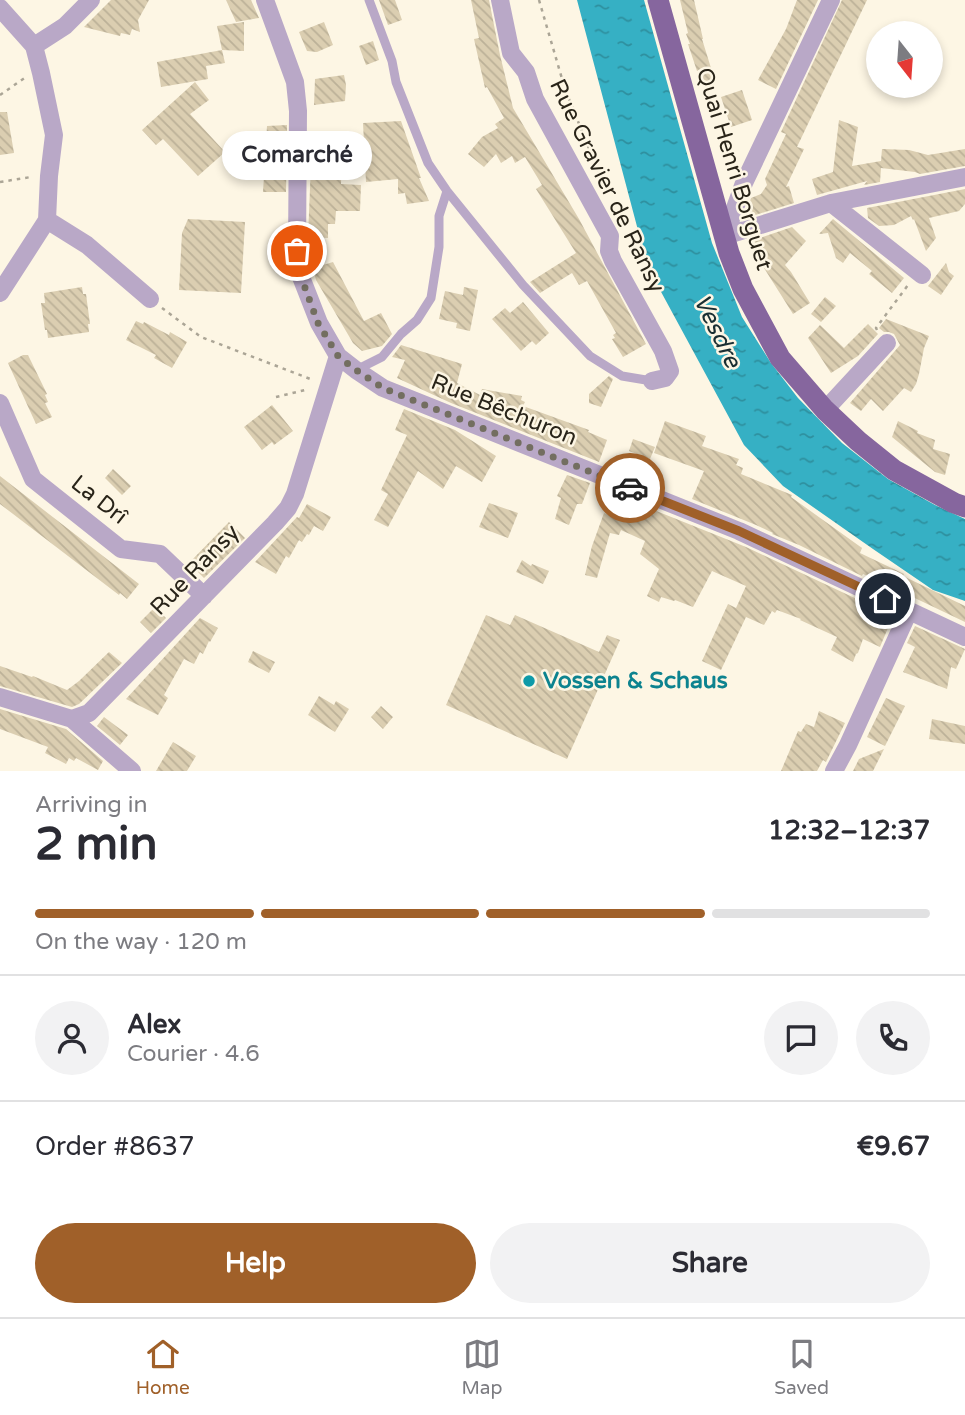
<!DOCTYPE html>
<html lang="en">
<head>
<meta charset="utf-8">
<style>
	:root { --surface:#fff; --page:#f2f2f3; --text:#2b2b33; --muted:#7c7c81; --line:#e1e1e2; --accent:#a06029 }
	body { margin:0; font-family:"Varela Round",sans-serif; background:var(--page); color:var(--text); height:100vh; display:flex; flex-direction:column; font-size:26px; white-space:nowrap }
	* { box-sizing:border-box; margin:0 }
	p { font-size:23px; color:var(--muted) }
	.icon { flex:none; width:38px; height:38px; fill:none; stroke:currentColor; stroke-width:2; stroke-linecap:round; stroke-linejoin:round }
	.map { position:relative; height:771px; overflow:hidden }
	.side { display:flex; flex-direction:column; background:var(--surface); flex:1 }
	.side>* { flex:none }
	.needle { width:46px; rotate:163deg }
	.buttons { position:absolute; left:866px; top:21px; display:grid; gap:14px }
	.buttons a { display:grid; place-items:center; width:77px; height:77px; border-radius:50%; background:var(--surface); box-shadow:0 4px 10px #0003; font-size:35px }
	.pin { position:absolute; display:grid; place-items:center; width:60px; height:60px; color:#fff; margin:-30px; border:4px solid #fff; border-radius:50%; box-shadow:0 2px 7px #0007 }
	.courier { position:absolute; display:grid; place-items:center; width:70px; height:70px; margin:-35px; border:5px solid #a06029; border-radius:50%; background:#fff; color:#222; box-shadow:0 2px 9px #0007 }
	.bubble { position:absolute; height:49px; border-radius:24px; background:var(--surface); box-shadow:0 4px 10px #0003; font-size:23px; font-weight:800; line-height:49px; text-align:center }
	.head em { font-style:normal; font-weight:800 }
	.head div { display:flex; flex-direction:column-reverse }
	.head { display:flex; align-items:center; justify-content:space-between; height:119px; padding:0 35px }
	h1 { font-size:46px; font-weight:800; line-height:52px }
	.bar { display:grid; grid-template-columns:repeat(4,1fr); gap:10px 7px; align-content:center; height:84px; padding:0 35px }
	.bar i { height:9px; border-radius:5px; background:var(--line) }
	.bar .current { background:var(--accent) }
	.bar p { grid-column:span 4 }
	.line { display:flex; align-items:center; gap:18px; padding:0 35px; border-top:2px solid var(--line) }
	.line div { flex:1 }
	.round { display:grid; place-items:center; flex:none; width:74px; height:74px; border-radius:37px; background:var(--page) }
	.button { display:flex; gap:14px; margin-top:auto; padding:14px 35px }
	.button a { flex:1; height:80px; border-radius:42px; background:var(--accent); color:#fff; font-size:28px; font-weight:800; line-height:80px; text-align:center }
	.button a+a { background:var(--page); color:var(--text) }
	.dock { display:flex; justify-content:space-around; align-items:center; height:98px; border-top:2px solid var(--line); background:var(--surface); font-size:19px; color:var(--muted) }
	.dock a { display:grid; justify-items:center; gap:4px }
	.dock .current { color:var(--accent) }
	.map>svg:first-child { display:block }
</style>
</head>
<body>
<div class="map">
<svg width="965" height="771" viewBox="0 0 965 771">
	<defs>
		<pattern id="water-ripples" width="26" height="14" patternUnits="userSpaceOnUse" patternTransform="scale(1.75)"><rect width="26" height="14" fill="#36b0c4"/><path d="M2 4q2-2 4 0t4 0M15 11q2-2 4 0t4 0" fill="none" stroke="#2e8f9e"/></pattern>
		<pattern id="building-back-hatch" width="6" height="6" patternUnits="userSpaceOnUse" patternTransform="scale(1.75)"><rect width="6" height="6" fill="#dbceb1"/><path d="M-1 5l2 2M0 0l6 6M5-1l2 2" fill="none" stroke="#bcb198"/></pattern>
	</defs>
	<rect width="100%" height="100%" fill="#fdf6e4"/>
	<path fill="url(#water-ripples)" d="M 577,0 L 644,0 L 712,243 L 742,317 L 771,363 L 798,398 L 842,443 L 888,479 L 935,505 L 965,519 L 965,601 L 933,590 L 873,549 L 783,486 L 744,445 L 653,277 L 639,234 Z"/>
	<path fill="url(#building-back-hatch)" d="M 111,0 L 149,0 L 138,20 L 140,32 L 132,29 L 130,35 L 121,33 L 120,36 L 84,27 Z
		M 226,0 L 251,0 L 259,18 L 236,22 Z
		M 379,0 L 395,0 L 402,20 L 388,25 Z
		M 471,0 L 489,0 L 500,55 L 513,108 L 579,219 L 646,344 L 623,357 L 612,339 L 615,338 L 613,335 L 616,333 L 587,281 L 579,285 L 572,273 L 540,293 L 530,282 L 576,253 L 536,189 L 542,185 L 525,157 L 515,163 L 512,156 L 501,163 L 496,154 L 484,167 L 468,154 L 482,137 L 498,128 L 495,124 L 504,118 L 487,87 L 485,88 L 474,39 L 479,38 Z
		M 680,0 L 694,0 L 703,39 L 702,39 L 715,81 L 704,85 L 699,70 L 697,71 L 688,44 L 690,44 L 686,34 L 688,33 Z
		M 797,0 L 818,0 L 776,89 L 758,80 L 786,29 Z
		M 842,0 L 867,0 L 797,147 L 804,149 L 786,187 L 789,186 L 794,203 L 752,216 L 749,204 L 751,198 L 761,194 L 767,185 L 765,179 L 786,134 L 781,132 Z
		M 244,22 L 244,51 L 222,50 L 217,26 Z
		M 324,22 L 333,45 L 317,52 L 307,51 L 299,32 Z
		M 373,41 L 379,60 L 366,65 L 359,46 Z
		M 222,50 L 225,63 L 206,66 L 208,79 L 161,87 L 157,62 Z
		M 344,75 L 346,85 L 345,101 L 314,105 L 315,79 Z
		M 195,82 L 209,100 L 190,114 L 225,152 L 198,176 L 163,139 L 156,145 L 142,130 Z
		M 742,90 L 752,120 L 731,127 L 721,97 Z
		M 0,112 L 7,112 L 14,153 L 0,155 Z
		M 839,120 L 858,127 L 852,166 L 881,161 L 882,149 L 909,150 L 928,155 L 965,149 L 965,166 L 920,174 L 915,172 L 881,168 L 880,182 L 864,185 L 867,181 L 817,195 L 812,179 L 833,172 Z
		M 401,121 L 421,178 L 419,178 L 429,201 L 407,204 L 405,193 L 398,194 L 398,179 L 366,182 L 363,123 Z
		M 287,125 L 286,192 L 263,192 L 267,126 Z
		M 312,139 L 335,140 L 334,153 L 342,154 L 341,184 L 361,185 L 360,211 L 336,211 L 335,224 L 328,224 L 328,238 L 308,237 Z
		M 965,189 L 965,204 L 959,211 L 929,218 L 936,238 L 926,251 L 914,219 L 913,220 L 911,216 L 894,225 L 879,226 L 868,218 L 867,208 Z
		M 188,219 L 245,222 L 241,293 L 179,290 L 182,233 Z
		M 833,219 L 904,278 L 892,293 L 869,274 L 872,271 L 850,253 L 843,263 L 836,258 L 828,233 L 819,234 Z
		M 792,227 L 806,241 L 785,265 L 791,272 L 810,303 L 793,314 L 764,268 L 754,240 Z
		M 333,262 L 364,321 L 381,313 L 392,334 L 382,346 L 362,351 L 353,343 L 316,280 L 313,268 Z
		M 946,263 L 949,272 L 954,276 L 941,295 L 928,286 Z
		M 82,287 L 83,294 L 86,294 L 90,324 L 88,324 L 89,332 L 48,338 L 47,330 L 45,330 L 41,303 L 45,303 L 44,293 Z
		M 464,287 L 478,290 L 470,331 L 456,328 L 457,323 L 439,319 L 445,291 L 463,295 Z
		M 825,297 L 836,306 L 821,322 L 811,314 Z
		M 523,302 L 549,333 L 536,345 L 532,341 L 521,351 L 492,319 L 505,308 L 510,313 Z
		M 886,319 L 929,336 L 924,348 L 919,374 L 916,384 L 911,392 L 904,388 L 883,411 L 871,399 L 861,411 L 850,403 L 900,345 L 894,334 L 889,332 L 884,332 L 879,328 Z
		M 136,321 L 143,324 L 144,322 L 169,335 L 170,332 L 187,342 L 172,368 L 154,358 L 156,355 L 126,340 Z
		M 868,324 L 878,334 L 858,356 L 831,373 L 808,338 L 820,325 L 844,348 Z
		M 401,345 L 462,364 L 457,383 L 480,395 L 482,389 L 522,396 L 521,400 L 525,402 L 523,406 L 589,430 L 588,432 L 607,440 L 599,462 L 451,403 L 397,378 L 405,360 L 392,357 Z
		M 23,355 L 28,355 L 47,394 L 45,395 L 48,402 L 45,403 L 52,417 L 36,424 L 8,363 Z
		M 609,376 L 613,379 L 601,407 L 589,403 L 589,394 Z
		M 272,405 L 293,431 L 274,445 L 272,442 L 262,450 L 244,427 Z
		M 404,409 L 455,430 L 496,456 L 482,482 L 456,466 L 443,489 L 418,471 L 388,527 L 374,520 L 388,494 L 381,490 L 407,435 L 395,430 Z
		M 665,421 L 706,436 L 702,446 L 739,459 L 736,465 L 743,468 L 741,474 L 792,495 L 791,497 L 862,548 L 860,553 L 904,574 L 903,576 L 965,606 L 965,622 L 875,579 L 863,574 L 862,576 L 799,545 L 772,534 L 773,533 L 756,525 L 692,499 L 704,471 L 654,453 Z
		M 898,421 L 918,431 L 917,433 L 935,440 L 933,449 L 950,454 L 945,475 L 935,472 L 892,437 Z
		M 633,439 L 655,447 L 650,459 L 629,451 Z
		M 113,469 L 131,486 L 122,495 L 105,478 Z
		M 567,475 L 590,483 L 582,504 L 577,504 L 569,525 L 555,519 L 561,498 L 557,496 Z
		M 0,476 L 139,584 L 127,599 L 120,593 L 119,595 L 0,504 Z
		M 624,498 L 746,547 L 893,616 L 880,647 L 863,639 L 858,653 L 856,654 L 853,662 L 831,650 L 837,637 L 800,620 L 801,619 L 777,610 L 775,613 L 772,611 L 764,625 L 746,617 L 721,670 L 702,661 L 728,604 L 736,608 L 746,586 L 712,571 L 693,607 L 675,600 L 674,601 L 661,597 L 659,602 L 647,596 L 659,569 L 640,554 L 645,541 L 621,530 L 619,535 L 610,533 L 597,578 L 585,575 L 592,546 L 604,513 L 616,518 Z
		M 489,503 L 518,513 L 508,538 L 479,527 Z
		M 307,504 L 331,517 L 323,531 L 314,526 L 309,535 L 307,534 L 302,542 L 299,540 L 289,558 L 286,556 L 276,574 L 255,562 L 297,517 L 299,518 Z
		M 229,522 L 245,538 L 204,578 L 189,563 Z
		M 522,560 L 531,566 L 532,564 L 549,571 L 543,584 L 516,572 Z
		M 155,607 L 166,618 L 151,633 L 140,622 Z
		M 486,615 L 510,625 L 515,615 L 599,652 L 607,635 L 620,640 L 567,759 L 446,705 Z
		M 200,618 L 218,628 L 210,642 L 209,641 L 203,654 L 200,652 L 194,664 L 184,659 L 164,695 L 168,698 L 158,715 L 126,699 Z
		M 915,626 L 965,649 L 956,669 L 951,667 L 947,689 L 903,672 L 915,647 L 907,643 Z
		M 253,651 L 275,662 L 269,673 L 248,662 Z
		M 109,652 L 122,663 L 79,704 L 72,707 L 0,686 L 0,666 L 32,677 L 33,676 L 67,690 L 79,681 Z
		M 319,696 L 334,705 L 336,701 L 349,709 L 335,732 L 308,715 Z
		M 886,698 L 905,706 L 885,746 L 867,737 Z
		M 381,706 L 393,717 L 383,729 L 371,717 Z
		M 0,709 L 66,729 L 103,761 L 98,770 L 76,758 L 74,761 L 69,758 L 66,764 L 45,753 L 48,747 L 0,729 Z
		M 819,711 L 845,723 L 826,762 L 823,760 L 817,771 L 781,771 L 798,731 L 801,732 L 806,724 L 814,727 Z
		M 104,717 L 128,735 L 120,745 L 97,726 Z
		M 932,719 L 965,726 L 965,744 L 929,739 Z
		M 173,742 L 196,756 L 187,771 L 156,771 Z
		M 884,749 L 873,771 L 853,771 L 859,759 Z"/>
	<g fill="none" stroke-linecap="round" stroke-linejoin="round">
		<path stroke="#aba596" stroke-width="2.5" stroke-dasharray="3.5 5" stroke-linecap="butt" d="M 539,0 L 565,89 L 606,191
			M 0,95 L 26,77
			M 0,182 L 31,177
			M 162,308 L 201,337 L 313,380
			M 877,330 L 876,328 L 908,285
			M 276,397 L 309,389"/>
		<path stroke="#b9a8c7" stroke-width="9" d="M 369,0 L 392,61 L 396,82 L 428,163 L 447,191 L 523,285 L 590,356 L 622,376 L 652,381
			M 356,370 L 382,357 L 401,334 L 417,320 L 431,298 L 439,247 L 439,216 L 447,191"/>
		<path stroke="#b9a8c7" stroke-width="18" d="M 265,0 L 295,82 L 298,111 L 297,251 L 301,277 L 319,323 L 338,356 L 356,370 L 383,388 L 739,531 L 965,637
			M 500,0 L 511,53 L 526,72 L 535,99 L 610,236 L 609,251 L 613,261 L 663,351 L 670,371 L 665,378 L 652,381
			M 0,8 L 34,46
			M 831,203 L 922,275
			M 47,220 L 87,245 L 150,299
			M 725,236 L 744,183 L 831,0
			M 725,236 L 831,203 L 965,177
			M 0,293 L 47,220 L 49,176 L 54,135 L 41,73 L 34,46 L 65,26 L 91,0
			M 0,403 L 33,479 L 121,549 L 160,554 L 204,596
			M 825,410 L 887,343
			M 0,697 L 72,719 L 89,713 L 275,523 L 288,508 L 295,494 L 338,356
			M 72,719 L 132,771
			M 834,771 L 848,745 L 909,611"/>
		<path stroke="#86669e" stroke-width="21" d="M 658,0 L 729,253 L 743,289 L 780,358 L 825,410 L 858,441 L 894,470 L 954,503 L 965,507"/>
	</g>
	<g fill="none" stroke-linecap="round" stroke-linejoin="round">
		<path stroke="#736e60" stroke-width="7" stroke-dasharray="0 12.6" d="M 297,251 L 301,277 L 318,323 L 338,356 L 356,370 L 383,388 L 630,488"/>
		<path stroke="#a06029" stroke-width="9" d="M 630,488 L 739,531 L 885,599"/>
	</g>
	<circle fill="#0f9aa8" stroke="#fdf6e4" stroke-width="2.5" cx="529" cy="681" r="7"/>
	<g text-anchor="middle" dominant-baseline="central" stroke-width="5" stroke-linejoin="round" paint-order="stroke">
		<g font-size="23" fill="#292419" stroke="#fdf6e4">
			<text transform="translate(734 169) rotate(73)">Quai Henri Borguet</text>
			<text transform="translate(607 186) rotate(64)">Rue Gravier de Ransy</text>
			<text transform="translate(504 410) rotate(22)">Rue Bêchuron</text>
			<text transform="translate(99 500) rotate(38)">La Drî</text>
			<text transform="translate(195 570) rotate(-46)">Rue Ransy</text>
		</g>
		<g font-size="23" font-weight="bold" fill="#0d838f" stroke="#fdf6e4" text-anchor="start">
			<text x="543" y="681">Vossen &amp; Schaus</text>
		</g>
		<g font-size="24" font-style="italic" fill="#192e32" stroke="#fdf6e4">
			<text transform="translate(717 331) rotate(64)">Vesdre</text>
		</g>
	</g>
</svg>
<div class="buttons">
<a><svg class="needle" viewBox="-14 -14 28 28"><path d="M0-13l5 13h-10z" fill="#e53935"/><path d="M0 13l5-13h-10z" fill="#7c7c81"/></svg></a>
</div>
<div class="pin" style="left:297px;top:251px;background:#ea580c"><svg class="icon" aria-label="bag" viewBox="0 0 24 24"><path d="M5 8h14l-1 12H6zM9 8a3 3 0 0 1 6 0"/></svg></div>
<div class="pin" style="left:885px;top:599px;background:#1f2937"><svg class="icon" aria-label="home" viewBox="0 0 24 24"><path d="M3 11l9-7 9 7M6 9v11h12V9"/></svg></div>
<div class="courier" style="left:630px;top:488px"><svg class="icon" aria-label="car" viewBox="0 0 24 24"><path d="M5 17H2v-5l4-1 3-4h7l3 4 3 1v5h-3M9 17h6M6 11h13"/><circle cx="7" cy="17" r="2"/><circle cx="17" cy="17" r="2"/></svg></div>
<div class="bubble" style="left:222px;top:131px;width:150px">Comarché</div>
</div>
<section class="side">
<div class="head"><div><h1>2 min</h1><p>Arriving in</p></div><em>12:32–12:37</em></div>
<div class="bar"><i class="current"></i><i class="current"></i><i class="current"></i><i></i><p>On the way · 120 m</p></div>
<div class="line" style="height:126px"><a class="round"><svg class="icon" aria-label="person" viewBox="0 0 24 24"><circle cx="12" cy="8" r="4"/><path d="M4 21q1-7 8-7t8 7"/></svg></a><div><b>Alex</b><p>Courier · 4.6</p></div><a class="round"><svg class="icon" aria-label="chat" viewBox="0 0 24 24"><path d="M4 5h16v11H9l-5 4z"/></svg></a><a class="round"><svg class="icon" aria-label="phone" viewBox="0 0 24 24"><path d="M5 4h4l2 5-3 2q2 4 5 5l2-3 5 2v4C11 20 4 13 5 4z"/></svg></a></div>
<div class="line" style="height:91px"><div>Order #8637</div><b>€9.67</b></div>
<div class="button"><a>Help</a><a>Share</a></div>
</section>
<nav class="dock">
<a class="current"><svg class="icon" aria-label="home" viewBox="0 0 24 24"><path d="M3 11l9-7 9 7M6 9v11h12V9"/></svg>Home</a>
<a><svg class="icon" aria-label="map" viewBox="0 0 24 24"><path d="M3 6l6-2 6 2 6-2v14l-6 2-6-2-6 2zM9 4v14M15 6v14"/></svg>Map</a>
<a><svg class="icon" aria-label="saved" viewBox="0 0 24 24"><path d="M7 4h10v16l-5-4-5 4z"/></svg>Saved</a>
</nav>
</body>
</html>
